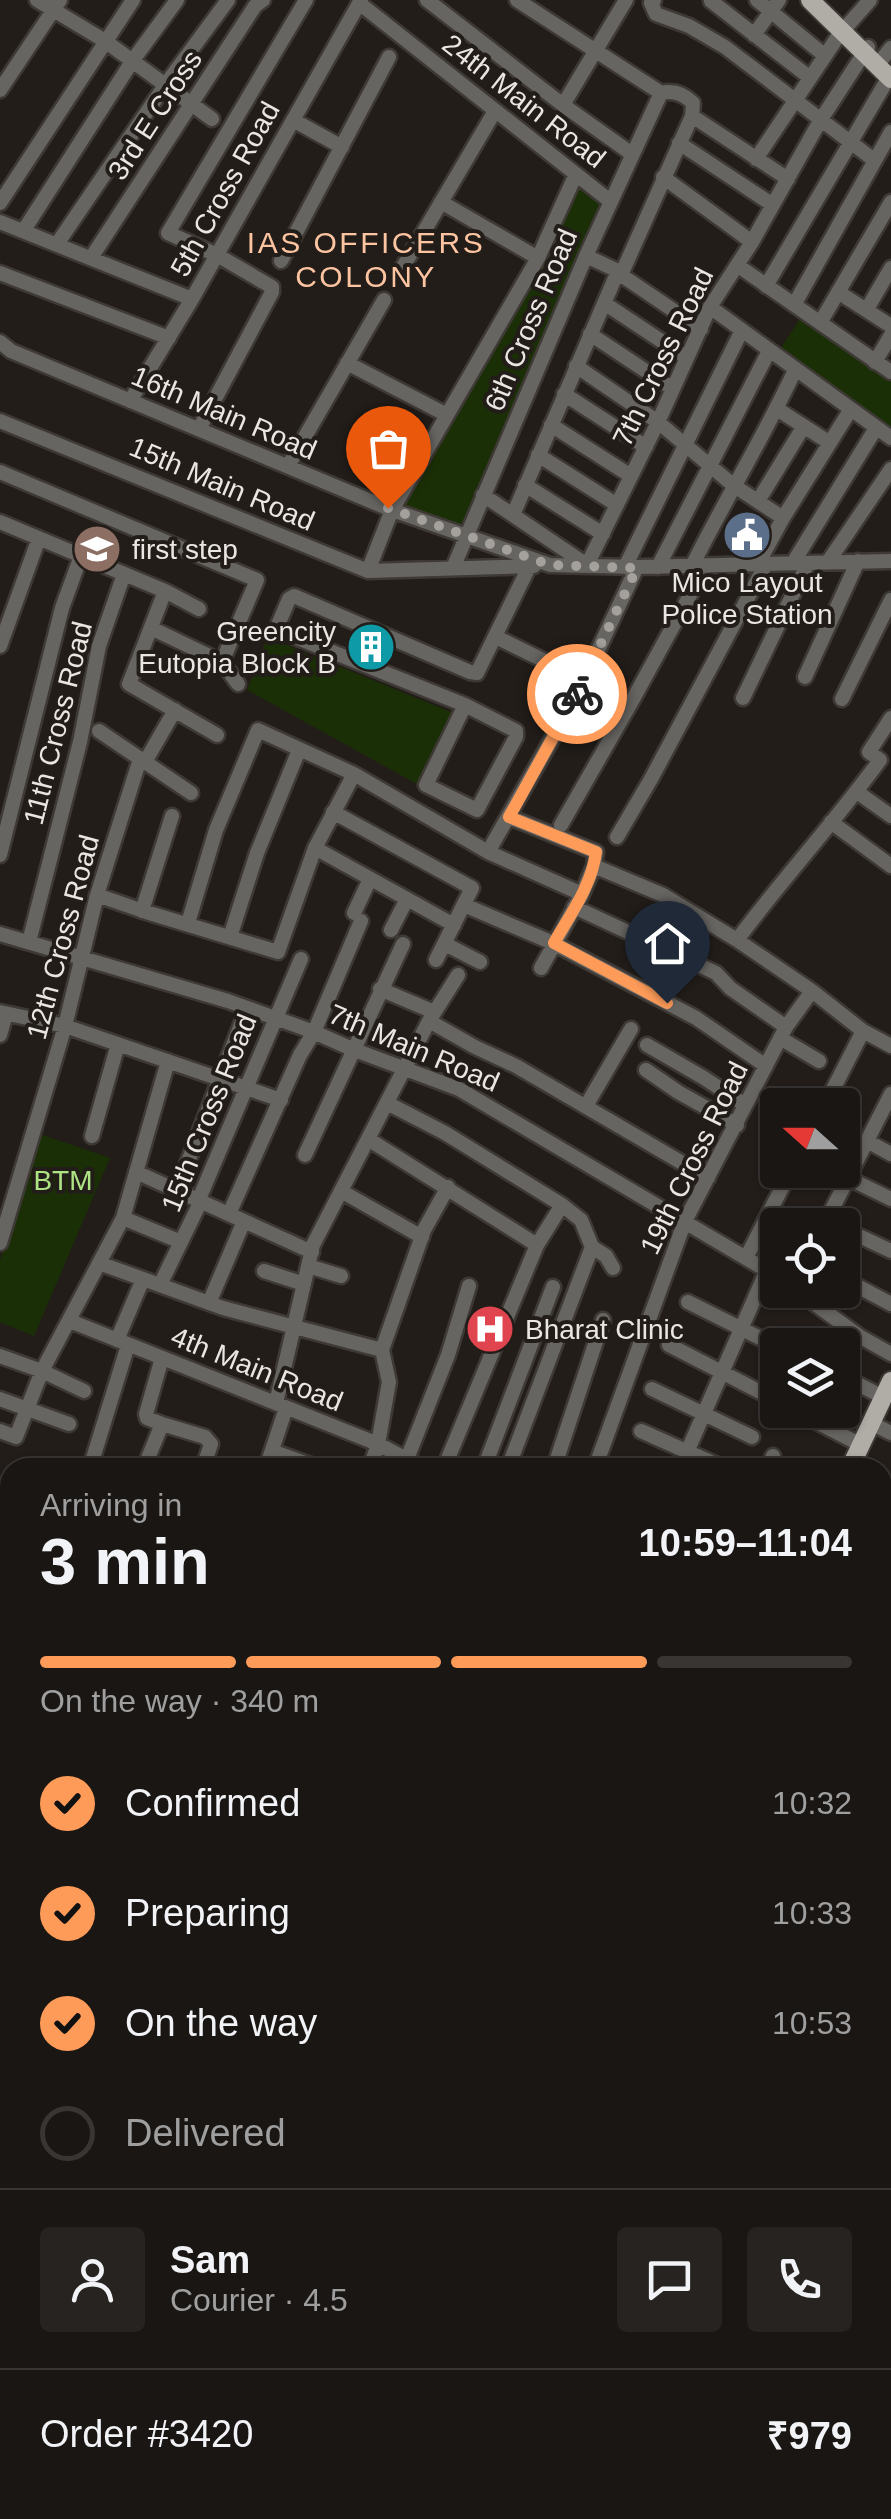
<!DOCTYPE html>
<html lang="en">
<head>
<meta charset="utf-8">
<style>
	:root { --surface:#1a1613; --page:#272321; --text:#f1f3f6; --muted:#9f9fa0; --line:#383533; --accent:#fe9b59 }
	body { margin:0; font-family:Helvetica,sans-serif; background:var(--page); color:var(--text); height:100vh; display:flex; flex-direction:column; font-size:38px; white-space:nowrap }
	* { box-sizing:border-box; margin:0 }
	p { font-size:32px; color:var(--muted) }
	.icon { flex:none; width:55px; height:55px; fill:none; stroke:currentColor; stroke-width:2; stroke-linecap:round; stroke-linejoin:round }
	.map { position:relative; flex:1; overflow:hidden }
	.panel { position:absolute; left:0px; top:1458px; width:892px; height:1062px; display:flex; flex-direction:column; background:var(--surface); border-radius:30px 30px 0 0; box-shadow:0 2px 8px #0004,0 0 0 2px var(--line) }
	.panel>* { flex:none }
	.needle { width:65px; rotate:291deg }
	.tools { position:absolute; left:760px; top:1088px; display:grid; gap:20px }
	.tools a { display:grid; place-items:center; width:100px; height:100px; border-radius:10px; background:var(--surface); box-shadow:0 2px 8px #0004,0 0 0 2px var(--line); font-size:50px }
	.pin { position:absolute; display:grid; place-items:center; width:85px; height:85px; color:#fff; margin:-102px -42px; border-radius:50% 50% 50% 0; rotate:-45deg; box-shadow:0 0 10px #0007 }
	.pin .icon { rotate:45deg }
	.courier { position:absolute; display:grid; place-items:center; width:100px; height:100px; margin:-50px; border:8px solid #fe9b59; border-radius:50%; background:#fff; color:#222; box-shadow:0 2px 12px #0007 }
	.overview em { font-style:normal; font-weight:700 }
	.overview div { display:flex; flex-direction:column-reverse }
	.overview { display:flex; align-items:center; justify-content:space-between; height:170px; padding:0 40px }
	h1 { font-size:65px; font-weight:700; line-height:75px }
	.bar { display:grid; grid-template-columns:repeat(4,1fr); gap:15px 10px; align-content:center; height:120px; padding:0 40px }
	.bar i { height:12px; border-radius:8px; background:var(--line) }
	.bar .active { background:var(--accent) }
	.bar p { grid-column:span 4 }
	.line { display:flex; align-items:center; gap:25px; padding:0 40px; border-top:2px solid var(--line) }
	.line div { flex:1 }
	.round { display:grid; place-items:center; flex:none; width:105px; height:105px; border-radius:10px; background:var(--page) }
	ol { padding:0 40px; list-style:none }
	li { display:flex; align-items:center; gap:30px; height:110px }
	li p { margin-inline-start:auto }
	li .icon { padding:10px; border-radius:50%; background:var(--accent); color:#111; stroke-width:4 }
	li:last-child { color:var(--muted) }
	li i { width:55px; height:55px; border:5px solid var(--line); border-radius:50% }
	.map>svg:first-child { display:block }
</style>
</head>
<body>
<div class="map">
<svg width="891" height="2519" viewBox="0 0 891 2519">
	<rect width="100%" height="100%" fill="#221d19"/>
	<path fill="#2e241b" d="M 883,1944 L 891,1951 L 891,2000 L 883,1994 Z
		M 0,1957 L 10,1960 L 10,2086 L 0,2084 Z
		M 891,2050 L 891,2122 L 883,2117 L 882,2064 Z
		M 269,2510 L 324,2510 L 335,2514 L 334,2519 L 267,2519 Z"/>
	<path fill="#1b2f06" d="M 578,179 L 605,202 L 463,532 L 396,508 Z
		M 803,314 L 891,374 L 891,434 L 777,354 Z
		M 267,637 L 456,714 L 417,784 L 247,690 Z
		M 40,1134 L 110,1158 L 34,1336 L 0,1322 L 0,1260 Z"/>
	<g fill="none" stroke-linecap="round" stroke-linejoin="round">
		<path stroke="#4f8081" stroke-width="2.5" d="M 889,2261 L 891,2277
			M 882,2448 L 891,2450"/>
		<g stroke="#3e3935" stroke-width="19">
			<path id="minor" d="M 37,0 L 105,41 L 212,119
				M 427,0 L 563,105 L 632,154
				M 517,0 L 661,93 C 673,90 684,94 693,103 L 692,116 L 621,275
				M 654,0 L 651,3 L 656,14 L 689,26 L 725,47 L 874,160
				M 757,0 L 824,55
				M 711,1 L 809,77
				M 359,3 L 610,201
				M 847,26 L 870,0
				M 754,35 L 779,0
				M 882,59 L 891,48
				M 0,90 L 60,0
				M 563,105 L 626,0
				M 692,116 L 788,179
				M 293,120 L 342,147
				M 679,143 L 773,205
				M 756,159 L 841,32
				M 663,177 L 752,242
				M 441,202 L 538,258
				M 0,203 L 133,0
				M 0,222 L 192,299
				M 24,230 L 133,60 L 177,0
				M 57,244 L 166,84 L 228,0
				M 586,256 L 618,271 L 621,275 L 701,329
				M 91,258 L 255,6 L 263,0
				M 281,261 L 389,57
				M 737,265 L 891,372
				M 400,272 L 495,111
				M 0,273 L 169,338
				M 766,286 L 889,77
				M 838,292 L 891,326
				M 604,303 L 687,358
				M 794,305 L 891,132
				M 710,307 L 891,438
				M 867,309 L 891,268
				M 820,323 L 891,202
				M 590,334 L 673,389
				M 0,342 L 11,351 L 392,510 L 550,565 L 637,567 L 891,561
				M 875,362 L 891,335
				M 347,363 L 447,415
				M 576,366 L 658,422 L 733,485 L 783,518
				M 564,394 L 646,447
				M 130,401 L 192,299 L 361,0
				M 777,409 L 830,443
				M 0,421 L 368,571 L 534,566
				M 551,425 L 631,476
				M 199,429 L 272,292 L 272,287 L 217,255 L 168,233 L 306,0
				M 538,455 L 617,505
				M 288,466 L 384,300
				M 0,472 L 257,580 L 222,662
				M 525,485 L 603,534
				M 483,495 L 587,565 L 658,422 L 710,307 L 752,242 L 820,121 L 868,47
				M 758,501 L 804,426
				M 513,515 L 618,271
				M 0,522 L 165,591 L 199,609
				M 828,562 L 891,469
				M 793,563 L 876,428
				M 758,564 L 783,518 L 851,409
				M 692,566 C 725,500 764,437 795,370
				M 625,567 L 742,330
				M 658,567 L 769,351
				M 453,568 L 586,256 L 661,93
				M 368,571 L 392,510 L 538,258 L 576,174
				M 165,591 L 129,684 L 217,735
				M 151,628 L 222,662 L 238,684
				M 496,637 L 553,665
				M 0,646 L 39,538
				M 805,677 L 858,561
				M 743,698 L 808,563
				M 842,699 L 891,600
				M 465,705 L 426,785 L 477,810 L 516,737 L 516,731 L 465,705 L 280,631 L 278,625 L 289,599 L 294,596 L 470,672 L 477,673 L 529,567
				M 99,731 L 191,793
				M 145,762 L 175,710
				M 857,792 L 891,816
				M 333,812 L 472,888 L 436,960
				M 509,817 L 596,852 L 594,866 L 663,895 L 737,940 L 812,991 L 863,1031 L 891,1046
				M 831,822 L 891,866
				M 561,825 L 632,701 L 706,566
				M 617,837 L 651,779 L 766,564
				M 315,848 L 454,925
				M 488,852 L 577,695 L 637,567
				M 0,855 L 62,608 L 81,556
				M 97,895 L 146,912 L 278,952 L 315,848 L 354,774
				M 464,905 L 553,943 L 696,1018 L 766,1066
				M 574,907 L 716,973 L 730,988 L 786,1027
				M 142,911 L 172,816
				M 354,913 L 370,879
				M 188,923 L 216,830 L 258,730 L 354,774 L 488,852 L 582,894
				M 391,930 L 407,899
				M 0,934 L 228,1001 L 314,1032 L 352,1049 L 459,1089 L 778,1277
				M 230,937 L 257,853 L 299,750
				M 737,940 C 783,878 835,822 880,760 L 869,752 L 891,718
				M 29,942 L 80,742 L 99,646 L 124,574
				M 445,944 L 480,962
				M 541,968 L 582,894 L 594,866
				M 380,989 L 434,1012
				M 0,1012 L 65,1026 L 281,1100
				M 429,1021 L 475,1047 L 516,1066 L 708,1178
				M 0,1035 L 6,1014
				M 780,1038 L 819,1061
				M 647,1045 L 704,1078 L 745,1105
				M 646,1070 L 678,1092 L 737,1125
				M 387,1103 L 445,1133 L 562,1205 L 581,1220 L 592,1247 L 606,1256 L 613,1268
				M 825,1105 L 863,1031
				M 586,1106 L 631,1029
				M 92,1136 L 118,1044
				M 368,1139 L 537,1245
				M 867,1141 L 891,1154
				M 305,1155 L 403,944
				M 136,1172 L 312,1252
				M 848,1178 L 891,1199
				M 177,1190 L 247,1009
				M 341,1191 L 422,1237
				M 229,1214 L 300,1055 L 314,1032 L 361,921
				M 123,1218 L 181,1242
				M 824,1225 L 891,1094
				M 842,1228 L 891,1251
				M 0,1243 L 65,1026 L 97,895 L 140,759
				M 746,1258 L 791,1170
				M 99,1263 L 223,1308 L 382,1350
				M 308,1266 L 341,1276
				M 264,1271 L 304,1284
				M 842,1278 L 891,1304
				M 160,1285 L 199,1205 L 199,1199 L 301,959
				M 796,1290 L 859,1336 L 891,1354
				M 688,1302 L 778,1347
				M 209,1303 L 244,1221
				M 70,1321 L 378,1444 L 423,1468
				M 117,1340 L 143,1279
				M 669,1345 L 778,1401
				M 0,1356 L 42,1371 L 84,1391
				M 842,1376 L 883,1397
				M 652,1389 L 752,1437
				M 0,1399 L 69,1424
				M 276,1403 L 313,1245 L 429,1021 L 458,975
				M 794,1410 L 861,1445
				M 871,1423 L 891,1433
				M 162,1424 L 205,1437 L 211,1444 L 203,1468
				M 0,1431 L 16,1437 L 42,1371 L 123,1218 L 168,1061
				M 641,1431 L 724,1468
				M 272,1451 L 319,1468
				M 407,1459 L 448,1355 L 469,1286
				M 90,1468 L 128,1345
				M 144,1468 L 162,1424 L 147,1418 L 146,1414 L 162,1358
				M 266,1468 L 286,1408
				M 370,1468 L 378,1444 L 389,1382 L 382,1350 L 424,1230 L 448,1187
				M 444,1468 L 537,1245 L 562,1205
				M 484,1468 L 553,1287
				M 508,1468 L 592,1247
				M 554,1468 L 603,1320
				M 595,1468 L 685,1221 L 786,1027 L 812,991
				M 680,1468 L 767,1270
				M 768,1468 L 773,1456
				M 882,1551 L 886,1553
				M 0,1574 L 10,1575
				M 882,1616 L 891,1621
				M 0,1661 L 10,1661
				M 882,1677 L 891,1681
				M 0,1717 L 10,1719
				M 882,1718 L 891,1694
				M 1,1877 L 10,1828
				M 0,1885 L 10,1894
				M 0,2087 L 10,2089
				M 0,2133 L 10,2135
				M 882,2169 L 891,2173
				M 0,2198 L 10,2163
				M 882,2353 L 891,2340
				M 4,2378 L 10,2359
				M 0,2427 L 10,2431
				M 882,2468 L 891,2472
				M 0,2479 L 10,2484
				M 72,2510 L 93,2519
				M 430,2510 L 454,2519
				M 774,2510 L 794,2519
				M 157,2519 L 160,2510
				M 231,2519 L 234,2510
				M 263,2519 L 266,2510
				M 419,2519 L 420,2510
				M 561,2519 L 565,2510
				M 758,2519 L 762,2510"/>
		</g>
		<g stroke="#3e3935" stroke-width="22">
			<path id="major" d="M 810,0 L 891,79
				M 850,1468 L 891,1381
				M 882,2005 L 891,2011
				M 882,2024 L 891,2030"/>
		</g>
		<g stroke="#3e3935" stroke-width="25">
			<path id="highway" d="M 0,1911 L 10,1914
				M 0,1951 L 10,1954
				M 358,2519 L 358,2510"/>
		</g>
		<use href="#minor" stroke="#676562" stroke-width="14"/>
		<use href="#major" stroke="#b0ada7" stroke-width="18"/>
		<use href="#highway" stroke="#cec9c2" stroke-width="20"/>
		<path stroke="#898582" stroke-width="2.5" stroke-dasharray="5 10" stroke-linecap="butt" d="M 0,1917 L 10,1920
			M 882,2010 L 891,2016"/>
	</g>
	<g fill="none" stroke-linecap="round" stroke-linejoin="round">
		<path stroke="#a4a09c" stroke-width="10" stroke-dasharray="0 18" d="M 388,508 L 550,565 L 637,568 L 577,694"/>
		<path stroke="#fe9b59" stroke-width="12" d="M 577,694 L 509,817 L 596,852 C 592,885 570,915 554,943 L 667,1003"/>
	</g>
	<defs>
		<g id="civic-disc" transform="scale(2.5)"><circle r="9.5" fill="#5c6f8a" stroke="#221d19"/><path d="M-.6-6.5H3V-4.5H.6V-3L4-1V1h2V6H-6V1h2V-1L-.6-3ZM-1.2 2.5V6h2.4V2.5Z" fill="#fff"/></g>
		<g id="school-disc" transform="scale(2.5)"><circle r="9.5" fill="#8d6e63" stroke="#221d19"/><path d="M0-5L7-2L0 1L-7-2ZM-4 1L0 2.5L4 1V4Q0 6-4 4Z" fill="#fff"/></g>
		<g id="building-disc" transform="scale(2.5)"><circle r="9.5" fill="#0f9aa8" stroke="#221d19"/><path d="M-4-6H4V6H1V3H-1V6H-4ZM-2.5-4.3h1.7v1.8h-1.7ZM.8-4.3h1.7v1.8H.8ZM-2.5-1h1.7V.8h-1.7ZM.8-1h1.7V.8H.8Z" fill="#fff"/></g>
		<g id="hospital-disc" transform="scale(2.5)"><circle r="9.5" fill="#e0444e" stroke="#221d19"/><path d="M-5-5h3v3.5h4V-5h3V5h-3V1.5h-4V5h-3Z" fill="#fff"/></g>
	</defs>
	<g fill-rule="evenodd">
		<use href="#civic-disc" x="747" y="535"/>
		<use href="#school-disc" x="97" y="549"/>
		<use href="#building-disc" x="371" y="647"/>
		<use href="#hospital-disc" x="490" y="1329"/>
	</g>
	<g text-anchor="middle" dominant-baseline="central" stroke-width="8" stroke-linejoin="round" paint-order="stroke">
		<g font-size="28" fill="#eae6e3" stroke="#221d19">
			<text transform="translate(524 101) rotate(38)">24th Main Road</text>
			<text transform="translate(155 115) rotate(-57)">3rd E Cross</text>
			<text transform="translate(225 189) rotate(-61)">5th Cross Road</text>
			<text transform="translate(531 320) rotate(-67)">6th Cross Road</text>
			<text transform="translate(663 357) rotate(-64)">7th Cross Road</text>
			<text transform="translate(224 413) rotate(23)">16th Main Road</text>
			<text transform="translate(222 484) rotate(23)">15th Main Road</text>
			<text transform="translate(58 723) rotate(-76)">11th Cross Road</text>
			<text transform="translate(63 937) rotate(-75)">12th Cross Road</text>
			<text transform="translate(414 1048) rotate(23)">7th Main Road</text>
			<text transform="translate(209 1113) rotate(-68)">15th Cross Road</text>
			<text transform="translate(694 1158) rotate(-64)">19th Cross Road</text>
			<text transform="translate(257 1369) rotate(22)">4th Main Road</text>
		</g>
		<g font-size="28" fill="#eae6e3" stroke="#221d19" text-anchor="start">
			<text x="132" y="549">first step</text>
			<text x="747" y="582" text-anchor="middle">Mico Layout<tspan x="747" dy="32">Police Station</tspan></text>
			<text x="336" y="631" text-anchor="end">Greencity<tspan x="336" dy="32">Eutopia Block B</tspan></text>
			<text x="525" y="1329">Bharat Clinic</text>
		</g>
		<g font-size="28" fill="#ade382" stroke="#221d19">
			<text x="63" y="1180">BTM</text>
		</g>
		<g font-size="30" letter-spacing="2.5" fill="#fdc4a1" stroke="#221d19">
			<text x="366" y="242">IAS OFFICERS<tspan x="366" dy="34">COLONY</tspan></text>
		</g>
	</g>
</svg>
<div class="tools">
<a><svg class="needle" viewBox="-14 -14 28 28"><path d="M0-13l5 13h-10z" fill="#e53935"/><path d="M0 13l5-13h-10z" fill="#9f9fa0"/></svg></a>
<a><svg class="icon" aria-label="locate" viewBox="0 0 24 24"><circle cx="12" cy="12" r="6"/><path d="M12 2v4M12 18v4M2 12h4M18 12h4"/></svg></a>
<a><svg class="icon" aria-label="layers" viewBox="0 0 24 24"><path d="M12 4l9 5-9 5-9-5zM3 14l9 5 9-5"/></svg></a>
</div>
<div class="pin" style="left:388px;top:508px;background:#ea580c"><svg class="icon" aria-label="bag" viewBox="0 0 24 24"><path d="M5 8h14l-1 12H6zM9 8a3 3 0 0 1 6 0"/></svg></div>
<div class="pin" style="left:667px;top:1003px;background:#1f2937"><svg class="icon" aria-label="home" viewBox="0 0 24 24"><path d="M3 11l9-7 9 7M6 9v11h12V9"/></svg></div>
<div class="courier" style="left:577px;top:694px"><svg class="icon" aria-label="bike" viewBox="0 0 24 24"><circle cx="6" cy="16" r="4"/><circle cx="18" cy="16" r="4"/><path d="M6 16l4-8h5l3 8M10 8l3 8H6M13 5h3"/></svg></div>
<section class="panel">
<div class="overview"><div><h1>3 min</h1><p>Arriving in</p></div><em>10:59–11:04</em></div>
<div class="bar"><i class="active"></i><i class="active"></i><i class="active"></i><i></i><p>On the way · 340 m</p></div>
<ol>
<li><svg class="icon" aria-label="check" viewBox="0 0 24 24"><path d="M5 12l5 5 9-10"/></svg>Confirmed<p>10:32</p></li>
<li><svg class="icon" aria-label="check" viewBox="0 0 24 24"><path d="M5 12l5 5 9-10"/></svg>Preparing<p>10:33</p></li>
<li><svg class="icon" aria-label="check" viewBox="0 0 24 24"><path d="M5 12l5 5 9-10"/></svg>On the way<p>10:53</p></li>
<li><i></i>Delivered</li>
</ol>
<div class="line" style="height:180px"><a class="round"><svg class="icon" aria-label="person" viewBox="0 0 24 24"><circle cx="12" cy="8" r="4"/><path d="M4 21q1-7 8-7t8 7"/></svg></a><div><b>Sam</b><p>Courier · 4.5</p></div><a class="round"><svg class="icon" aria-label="chat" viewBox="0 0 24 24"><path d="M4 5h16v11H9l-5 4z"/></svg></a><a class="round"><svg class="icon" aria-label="phone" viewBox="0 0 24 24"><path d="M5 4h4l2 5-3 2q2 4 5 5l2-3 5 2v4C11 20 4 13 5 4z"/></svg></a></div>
<div class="line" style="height:130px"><div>Order #3420</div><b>₹979</b></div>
</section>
</div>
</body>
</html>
